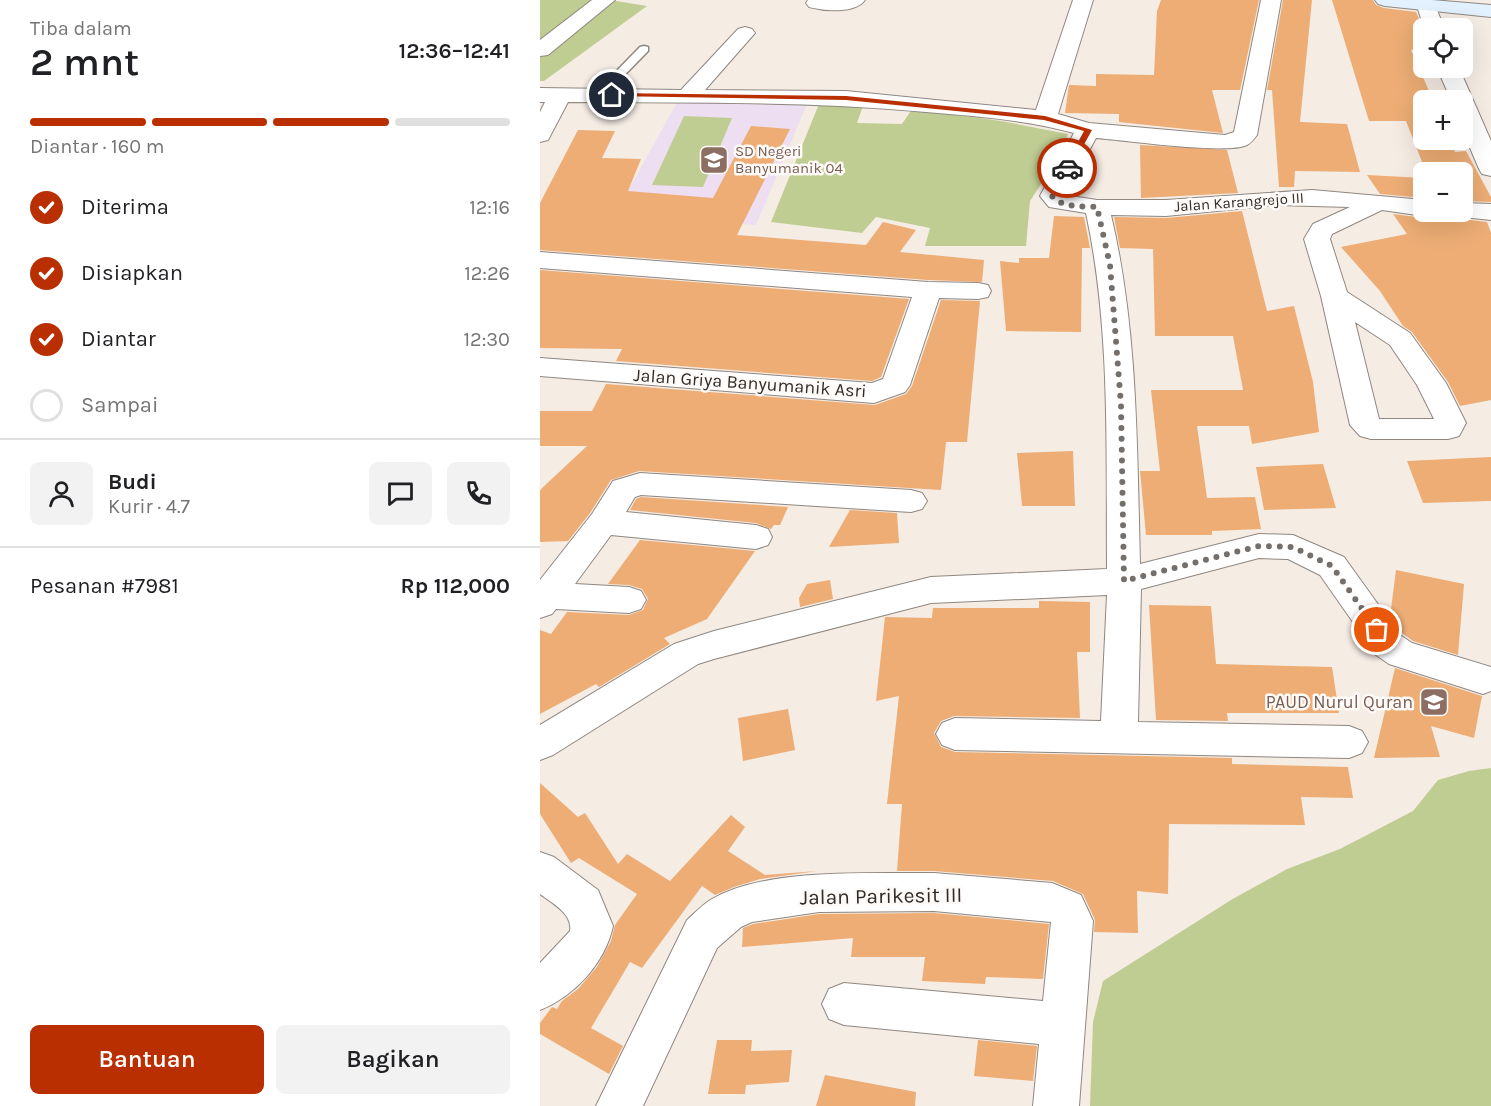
<!DOCTYPE html>
<html lang="id">
<head>
<meta charset="utf-8">
<style>
	:root { --surface:#fff; --page:#f2f2f2; --text:#202124; --muted:#757577; --line:#e0e0e0; --accent:#b92f01 }
	body { margin:0; font-family:Karla,sans-serif; background:var(--page); color:var(--text); height:100vh; display:flex; flex-direction:column; font-size:22px; white-space:nowrap }
	* { box-sizing:border-box; margin:0 }
	p { font-size:20px; color:var(--muted) }
	.icon { flex:none; width:33px; height:33px; fill:none; stroke:currentColor; stroke-width:2; stroke-linecap:round; stroke-linejoin:round }
	.map { position:relative; flex:1; overflow:hidden }
	.side { display:flex; flex-direction:column; background:var(--surface); width:540px }
	.side>* { flex:none }
	.controls { position:absolute; left:873px; top:18px; display:grid; gap:12px }
	.controls a { display:grid; place-items:center; width:60px; height:60px; border-radius:9px; background:var(--surface); box-shadow:0 6px 24px #0002; font-size:30px }
	.pin { position:absolute; display:grid; place-items:center; width:51px; height:51px; color:#fff; margin:-26px; border:3px solid #fff; border-radius:50%; box-shadow:0 2px 6px #0007 }
	.courier { position:absolute; display:grid; place-items:center; width:60px; height:60px; margin:-30px; border:4px solid #b92f01; border-radius:50%; background:#fff; color:#222; box-shadow:0 2px 8px #0007 }
	.overview em { font-style:normal; font-weight:600 }
	.overview div { display:flex; flex-direction:column-reverse }
	.overview { display:flex; align-items:center; justify-content:space-between; height:102px; padding:0 30px }
	h1 { font-size:39px; font-weight:600; line-height:45px }
	.bar { display:grid; grid-template-columns:repeat(4,1fr); gap:9px 6px; align-content:center; height:72px; padding:0 30px }
	.bar i { height:8px; border-radius:4px; background:var(--line) }
	.bar .on { background:var(--accent) }
	.bar p { grid-column:span 4 }
	.line { display:flex; align-items:center; gap:15px; padding:0 30px; border-top:2px solid var(--line) }
	.line div { flex:1 }
	.round { display:grid; place-items:center; flex:none; width:63px; height:63px; border-radius:9px; background:var(--page) }
	ol { padding:0 30px; list-style:none }
	li { display:flex; align-items:center; gap:18px; height:66px }
	li p { margin-inline-start:auto }
	li .icon { padding:6px; border-radius:50%; background:var(--accent); color:#fff; stroke-width:4 }
	li:last-child { color:var(--muted) }
	li i { width:33px; height:33px; border:3px solid var(--line); border-radius:50% }
	.action { display:flex; gap:12px; margin-top:auto; padding:12px 30px }
	.action a { flex:1; height:69px; border-radius:9px; background:var(--accent); color:#fff; font-size:24px; font-weight:600; line-height:69px; text-align:center }
	.action a+a { background:var(--page); color:var(--text) }
	main { display:flex; flex:1; min-height:0 }
	.map>svg:first-child { display:block }
</style>
</head>
<body>
<main>
<section class="side">
<div class="overview"><div><h1>2 mnt</h1><p>Tiba dalam</p></div><em>12:36–12:41</em></div>
<div class="bar"><i class="on"></i><i class="on"></i><i class="on"></i><i></i><p>Diantar · 160 m</p></div>
<ol>
<li><svg class="icon" aria-label="check" viewBox="0 0 24 24"><path d="M5 12l5 5 9-10"/></svg>Diterima<p>12:16</p></li>
<li><svg class="icon" aria-label="check" viewBox="0 0 24 24"><path d="M5 12l5 5 9-10"/></svg>Disiapkan<p>12:26</p></li>
<li><svg class="icon" aria-label="check" viewBox="0 0 24 24"><path d="M5 12l5 5 9-10"/></svg>Diantar<p>12:30</p></li>
<li><i></i>Sampai</li>
</ol>
<div class="line" style="height:108px"><a class="round"><svg class="icon" aria-label="person" viewBox="0 0 24 24"><circle cx="12" cy="8" r="4"/><path d="M4 21q1-7 8-7t8 7"/></svg></a><div><b>Budi</b><p>Kurir · 4.7</p></div><a class="round"><svg class="icon" aria-label="chat" viewBox="0 0 24 24"><path d="M4 5h16v11H9l-5 4z"/></svg></a><a class="round"><svg class="icon" aria-label="phone" viewBox="0 0 24 24"><path d="M5 4h4l2 5-3 2q2 4 5 5l2-3 5 2v4C11 20 4 13 5 4z"/></svg></a></div>
<div class="line" style="height:78px"><div>Pesanan #7981</div><b>Rp 112,000</b></div>
<div class="action"><a>Bantuan</a><a>Bagikan</a></div>
</section>
<div class="map">
<svg width="951" height="1106" viewBox="0 0 951 1106">
	<rect width="100%" height="100%" fill="#f5ece4"/>
	<path fill="#eddef1" d="M 140,97 L 267,104 L 216,225 L 74,216 Z"/>
	<path fill="#bfcd93" d="M 0,0 L 70,0 L 107,6 L 4,81 L 0,81 Z
		M 279,104 L 323,106 L 317,123 L 362,124 L 372,109 L 461,121 L 528,134 L 516,161 L 490,201 L 486,246 L 385,246 L 390,228 L 336,217 L 322,233 L 231,222 Z
		M 144,116 L 192,118 L 163,187 L 112,185 Z
		M 951,768 L 951,1106 L 550,1106 L 553,1022 L 563,981 L 691,900 L 747,869 L 800,849 L 873,811 L 898,780 L 929,771 Z"/>
	<path fill="#edad75" d="M 621,0 L 719,0 L 700,90 L 672,90 L 683,133 L 579,122 L 579,114 L 525,113 L 529,85 L 556,86 L 556,74 L 614,75 L 617,11 Z
		M 743,0 L 772,0 L 760,122 L 807,124 L 820,172 L 755,171 L 754,187 L 739,187 L 732,90 L 727,90 Z
		M 792,0 L 833,0 L 836,5 L 844,8 L 876,12 L 884,30 L 884,48 L 871,50 L 893,100 L 884,100 L 884,140 L 910,140 L 915,152 L 926,151 L 951,197 L 951,202 L 922,201 L 922,172 L 886,172 L 866,121 L 829,121 Z
		M 211,126 L 250,129 L 197,235 L 326,245 L 343,222 L 376,230 L 360,252 L 444,260 L 442,282 L 388,280 L 0,250 L 0,203 L 38,130 L 75,131 L 62,158 L 101,159 L 88,191 L 173,198 Z
		M 600,145 L 687,150 L 698,193 L 601,198 Z
		M 827,175 L 884,178 L 884,198 L 840,194 Z
		M 702,211 L 727,311 L 754,306 L 773,382 L 779,432 L 712,444 L 709,426 L 657,426 L 667,498 L 715,497 L 721,529 L 672,531 L 672,535 L 606,535 L 600,471 L 620,471 L 611,390 L 703,390 L 693,336 L 615,336 L 613,249 L 580,248 L 574,217 L 626,218 Z
		M 896,212 L 908,212 L 913,218 L 947,222 L 951,233 L 951,400 L 920,406 L 908,382 L 872,332 L 863,326 L 840,291 L 801,247 L 867,234 L 853,214 L 884,218 Z
		M 514,216 L 544,217 L 550,248 L 542,248 L 541,332 L 466,331 L 460,261 L 479,263 L 479,258 L 509,258 Z
		M 0,270 L 369,299 L 341,377 L 332,381 L 76,361 L 82,349 L 0,348 Z
		M 401,300 L 440,301 L 427,442 L 406,442 L 401,490 L 99,471 L 71,480 L 50,513 L 28,541 L 0,542 L 0,490 L 47,446 L 0,446 L 0,411 L 52,411 L 66,384 L 335,405 L 366,394 L 372,386 Z
		M 533,451 L 535,506 L 482,506 L 477,453 Z
		M 951,457 L 951,501 L 883,503 L 867,461 Z
		M 783,464 L 796,508 L 724,510 L 716,467 Z
		M 101,497 L 248,507 L 240,525 L 234,525 L 231,529 L 216,523 L 90,510 L 96,499 Z
		M 310,510 L 357,513 L 359,543 L 289,547 Z
		M 100,540 L 215,551 L 167,619 L 124,638 L 130,644 L 59,687 L 56,684 L 0,714 L 0,630 L 11,634 L 27,612 L 89,615 L 103,610 L 108,599 L 102,589 L 89,585 L 68,584 Z
		M 856,570 L 924,584 L 918,655 L 873,641 L 862,633 L 850,617 Z
		M 290,580 L 293,599 L 260,607 L 259,598 L 267,584 Z
		M 499,601 L 550,602 L 550,652 L 537,652 L 540,718 L 414,716 L 401,721 L 394,733 L 401,747 L 415,752 L 692,758 L 692,764 L 808,767 L 813,798 L 761,797 L 765,825 L 629,824 L 628,894 L 597,891 L 598,933 L 554,932 L 555,920 L 543,894 L 513,881 L 394,871 L 357,871 L 362,804 L 347,804 L 359,696 L 336,701 L 345,617 L 392,618 L 393,608 L 499,608 Z
		M 609,605 L 671,606 L 676,664 L 792,667 L 799,713 L 687,713 L 688,721 L 616,720 Z
		M 855,668 L 942,696 L 934,738 L 891,726 L 900,757 L 834,758 Z
		M 248,709 L 255,750 L 203,761 L 198,718 Z
		M 0,783 L 38,817 L 45,813 L 78,864 L 87,854 L 130,881 L 191,815 L 205,827 L 188,851 L 225,875 L 277,871 L 220,879 L 194,887 L 175,895 L 162,886 L 102,968 L 90,962 L 51,1028 L 83,1046 L 69,1074 L 0,1034 L 0,1023 L 12,1007 L 17,1009 L 22,1001 L 38,989 L 57,967 L 71,941 L 75,925 L 97,894 L 39,858 L 31,863 L 0,814 Z
		M 394,913 L 509,924 L 503,979 L 446,977 L 445,984 L 382,981 L 385,957 L 311,957 L 313,938 L 202,947 L 203,928 L 213,924 L 279,914 Z
		M 177,1040 L 212,1040 L 211,1051 L 252,1050 L 249,1082 L 206,1085 L 205,1094 L 168,1094 Z
		M 438,1040 L 497,1046 L 493,1081 L 434,1076 Z
		M 285,1075 L 376,1092 L 375,1106 L 276,1106 Z"/>
	<g fill="none" stroke-linecap="round" stroke-linejoin="round">
		<g stroke="#8f8780" stroke-width="3">
			<path id="service" d="M 104,46 L 108,47 L 108,51 L 63,97 L 55,97 L 55,93 L 100,47 Z"/>
		</g>
		<g stroke="#8f8780" stroke-width="2">
			<path id="minor" d="M 52,0 L 75,0 L 8,55 L 0,56 L 0,40 Z
				M 268,0 L 325,0 C 315,14 284,11 269,7 L 266,3 Z
				M 533,0 L 553,0 L 518,114 L 549,123 L 685,135 L 694,132 L 721,0 L 741,0 L 717,135 C 714,139 711,143 707,145 C 686,155 584,140 556,138 L 525,195 L 557,200 L 626,200 L 772,190 L 884,200 L 884,212 L 894,212 L 893,213 L 884,216 L 842,210 L 792,234 L 790,239 L 807,292 L 870,333 L 906,383 L 926,423 L 919,436 L 908,439 L 831,439 L 820,436 L 810,425 L 781,296 L 764,239 L 773,224 L 810,207 L 736,205 L 626,216 L 571,215 C 598,329 597,448 600,564 L 719,534 L 753,535 L 804,557 L 860,635 L 872,643 L 951,667 L 951,691 L 943,694 L 849,664 L 836,655 L 780,575 L 748,559 L 719,558 L 601,589 L 598,722 L 809,726 L 822,731 L 828,742 L 822,753 L 809,758 L 415,750 L 402,745 L 396,734 L 402,723 L 415,718 L 561,721 L 567,595 L 391,603 L 174,659 L 158,664 L 13,755 L 0,760 L 0,725 L 134,644 L 174,631 L 391,577 L 567,569 C 566,450 571,329 546,213 L 509,207 L 500,196 L 534,133 C 486,120 436,116 386,112 C 267,101 147,103 28,102 L 8,140 L 0,142 L 0,112 L 5,102 L 0,102 L 0,88 L 141,90 L 198,29 L 205,27 L 212,29 L 215,33 L 165,90 L 306,91 L 496,110 ZM 815,322 L 850,345 L 877,385 L 894,419 L 839,419 Z
				M 887,0 L 894,2 L 904,28 L 884,28 L 877,6 L 880,2 Z
				M 897,68 L 919,68 L 951,141 L 951,176 L 942,174 L 939,169 L 922,129 L 922,100 L 911,100 Z
				M 922,203 L 951,204 L 951,220 L 913,216 L 910,212 L 922,212 Z
				M 0,252 L 388,282 L 438,283 L 448,285 L 451,291 L 448,297 L 438,299 L 399,298 L 370,385 L 365,392 L 334,403 L 0,376 L 0,358 L 332,383 L 343,379 L 372,297 L 0,268 Z
				M 100,473 L 371,490 L 382,493 L 387,501 L 382,509 L 371,512 L 101,495 L 95,497 L 86,512 L 216,525 L 228,529 L 232,537 L 228,545 L 216,549 L 71,535 L 35,584 L 89,587 L 101,591 L 106,600 L 101,609 L 89,613 L 16,609 L 12,614 L 0,618 L 0,580 L 52,514 L 73,481 Z
				M 0,852 L 14,857 L 58,890 L 73,926 C 65,963 35,996 0,1010 L 0,963 L 30,931 C 33,914 12,903 0,894 Z
				M 394,873 L 512,883 L 541,895 L 553,921 L 539,1106 L 493,1106 L 499,1044 L 304,1025 L 289,1019 L 282,1004 L 289,989 L 304,983 L 503,1001 L 511,922 L 394,911 L 279,912 L 212,922 L 201,927 L 177,948 L 103,1106 L 56,1106 L 147,920 C 155,913 163,904 172,899 C 227,867 331,874 394,873 Z"/>
		</g>
		<g stroke="#8f8780" stroke-width="2">
			<path id="secondary" d="M 835,0 L 892,0 L 951,5 L 951,17 L 845,6 L 838,4 Z"/>
		</g>
		<use href="#service" fill="#fff" fill-rule="evenodd"/>
		<use href="#minor" fill="#fff" fill-rule="evenodd"/>
		<use href="#secondary" fill="#e3f0fd" fill-rule="evenodd"/>
	</g>
	<path fill="#b92f01" d="M 72,93 L 306,96 L 505,116 L 552,130 L 531,168 L 527,170 L 524,168 L 544,131 L 504,120 L 306,100 L 70,96 Z"/>
	<g fill="none" stroke-linecap="round" stroke-linejoin="round">
		<path stroke="#746f6a" stroke-width="6" stroke-dasharray="0 10.8" d="M 527,168 L 512,196 C 522,208 542,206 557,207 L 570,265 L 581,405 L 584,581 L 719,546 L 753,547 L 792,566 L 837,630"/>
	</g>
	<defs>
		<g id="school-square" transform="scale(1.5)"><rect x="-9" y="-9" width="18" height="18" rx="4" fill="#8d6e63" stroke="#fefaf7"/><path d="M0-5L7-2L0 1L-7-2ZM-4 1L0 2.5L4 1V4Q0 6-4 4Z" fill="#fff"/></g>
	</defs>
	<g fill-rule="evenodd">
		<use href="#school-square" x="174" y="160"/>
		<use href="#school-square" x="894" y="702"/>
	</g>
	<g text-anchor="middle" dominant-baseline="central" stroke-width="5" stroke-linejoin="round" paint-order="stroke">
		<g font-size="15" fill="#785e54" stroke="#fefaf7" text-anchor="start">
			<text x="195" y="151">SD Negeri<tspan x="195" dy="17">Banyumanik 04</tspan></text>
		</g>
		<g font-size="15" fill="#2f2c29" stroke="#fefaf7">
			<text transform="translate(699 202) rotate(-4)">Jalan Karangrejo III</text>
		</g>
		<g font-size="18" fill="#2f2c29" stroke="#fefaf7">
			<text transform="translate(210 383) rotate(4)">Jalan Griya Banyumanik Asri</text>
		</g>
		<g font-size="18" fill="#785e54" stroke="#fefaf7" text-anchor="end">
			<text x="873" y="702">PAUD Nurul Quran</text>
		</g>
		<g font-size="21" fill="#2f2c29" stroke="#fefaf7">
			<text transform="translate(341 896) rotate(-1)">Jalan Parikesit III</text>
		</g>
	</g>
</svg>
<div class="controls">
<a><svg class="icon" aria-label="locate" viewBox="0 0 24 24"><circle cx="12" cy="12" r="6"/><path d="M12 2v4M12 18v4M2 12h4M18 12h4"/></svg></a>
<a>+</a>
<a>−</a>
</div>
<div class="pin" style="left:837px;top:630px;background:#ea580c"><svg class="icon" aria-label="bag" viewBox="0 0 24 24"><path d="M5 8h14l-1 12H6zM9 8a3 3 0 0 1 6 0"/></svg></div>
<div class="pin" style="left:72px;top:95px;background:#1f2937"><svg class="icon" aria-label="home" viewBox="0 0 24 24"><path d="M3 11l9-7 9 7M6 9v11h12V9"/></svg></div>
<div class="courier" style="left:527px;top:168px"><svg class="icon" aria-label="car" viewBox="0 0 24 24"><path d="M5 17H2v-5l4-1 3-4h7l3 4 3 1v5h-3M9 17h6M6 11h13"/><circle cx="7" cy="17" r="2"/><circle cx="17" cy="17" r="2"/></svg></div>
</div>
</main>
</body>
</html>
